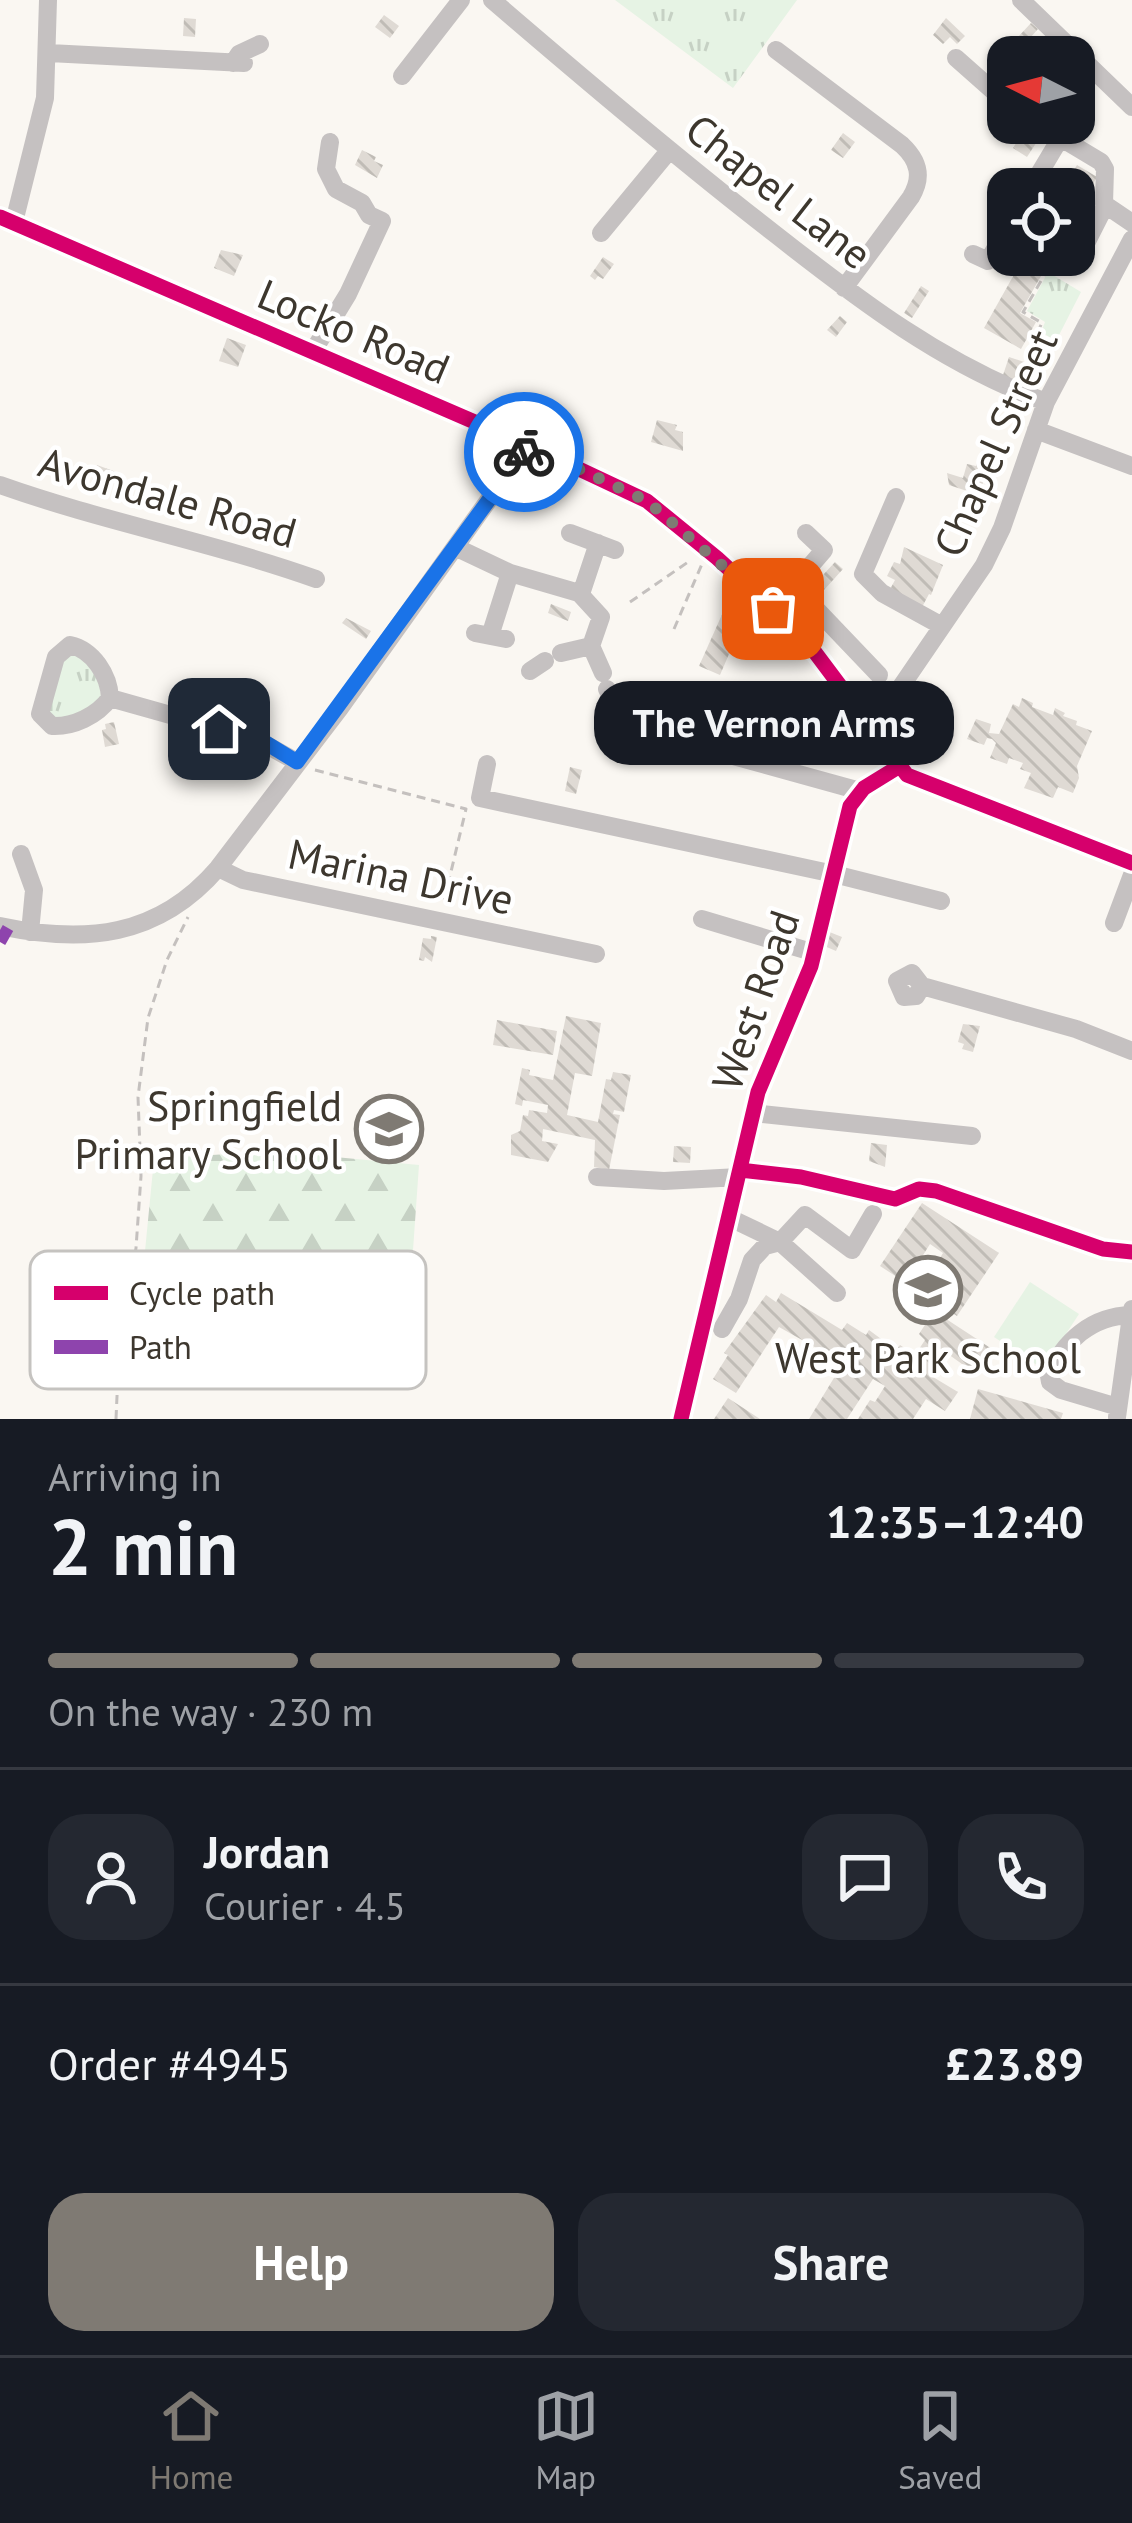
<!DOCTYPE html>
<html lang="en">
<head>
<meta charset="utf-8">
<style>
	:root { --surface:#171b24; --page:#242831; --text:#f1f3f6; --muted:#9ea1a6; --line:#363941; --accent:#7f7a73 }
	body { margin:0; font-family:"PT Sans",sans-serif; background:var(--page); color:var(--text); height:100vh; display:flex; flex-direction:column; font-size:45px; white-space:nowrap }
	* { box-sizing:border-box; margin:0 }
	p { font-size:39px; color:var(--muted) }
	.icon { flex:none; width:66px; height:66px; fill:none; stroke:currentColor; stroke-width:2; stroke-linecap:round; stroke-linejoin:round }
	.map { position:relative; height:1419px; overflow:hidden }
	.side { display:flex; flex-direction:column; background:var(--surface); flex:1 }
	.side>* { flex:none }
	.needle { width:78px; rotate:276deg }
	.fabs { position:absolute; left:987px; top:36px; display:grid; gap:24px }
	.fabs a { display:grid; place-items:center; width:108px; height:108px; border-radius:24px; background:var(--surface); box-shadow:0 3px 9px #0004; font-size:60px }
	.pin { position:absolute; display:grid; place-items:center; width:102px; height:102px; color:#fff; margin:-51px; border-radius:24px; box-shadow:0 6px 18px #0006 }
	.courier { position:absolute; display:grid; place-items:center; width:120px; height:120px; margin:-60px; border:9px solid #1a73e8; border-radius:50%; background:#fff; color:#222; box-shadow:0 3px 15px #0007 }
	.bubble { position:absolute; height:84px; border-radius:36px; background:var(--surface); box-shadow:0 3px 9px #0004; font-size:39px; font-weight:800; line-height:84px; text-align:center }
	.summary em { font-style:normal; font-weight:800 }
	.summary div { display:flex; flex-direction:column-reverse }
	.summary { display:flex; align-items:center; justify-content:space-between; height:204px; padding:0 48px }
	h1 { font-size:78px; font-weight:800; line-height:90px }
	.bar { display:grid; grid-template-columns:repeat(4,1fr); gap:18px 12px; align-content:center; height:144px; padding:0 48px }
	.bar i { height:15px; border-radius:9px; background:var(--line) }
	.bar .on { background:var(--accent) }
	.bar p { grid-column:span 4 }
	.line { display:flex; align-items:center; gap:30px; padding:0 48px; border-top:3px solid var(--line) }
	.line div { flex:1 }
	.round { display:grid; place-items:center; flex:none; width:126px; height:126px; border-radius:36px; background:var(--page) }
	.button { display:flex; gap:24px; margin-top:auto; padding:24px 48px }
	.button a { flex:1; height:138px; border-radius:36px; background:var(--accent); color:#fff; font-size:48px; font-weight:800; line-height:138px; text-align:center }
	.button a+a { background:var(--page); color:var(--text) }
	.menu { display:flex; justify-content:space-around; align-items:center; height:168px; border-top:3px solid var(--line); background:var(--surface); font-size:33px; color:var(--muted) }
	.menu a { display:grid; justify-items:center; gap:6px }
	.menu .on { color:var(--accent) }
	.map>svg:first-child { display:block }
</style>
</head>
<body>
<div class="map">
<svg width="1132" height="1419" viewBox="0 0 1132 1419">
	<defs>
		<pattern id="grass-tufts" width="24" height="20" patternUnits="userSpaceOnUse" patternTransform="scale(3)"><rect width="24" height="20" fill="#e6f3e4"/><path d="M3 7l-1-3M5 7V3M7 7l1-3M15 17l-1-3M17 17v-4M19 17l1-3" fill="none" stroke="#c6d1c4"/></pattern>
		<pattern id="forest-firs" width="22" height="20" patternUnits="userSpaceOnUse" patternTransform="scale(3)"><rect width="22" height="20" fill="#e6f3e4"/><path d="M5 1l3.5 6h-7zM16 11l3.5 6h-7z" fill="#c6d1c4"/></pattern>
		<pattern id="building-back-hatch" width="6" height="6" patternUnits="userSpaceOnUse" patternTransform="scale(3)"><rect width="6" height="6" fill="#dfdad4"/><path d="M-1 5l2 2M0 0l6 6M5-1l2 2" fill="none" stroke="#c0bcb6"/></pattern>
	</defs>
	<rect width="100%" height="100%" fill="#faf7f2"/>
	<path fill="url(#grass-tufts)" d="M 615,0 L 797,0 L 733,88 Z
		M 1048,272 L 1081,292 L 1056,341 L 1041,332 L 1045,322 L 1027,311 Z
		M 79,652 L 99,681 L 101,698 L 73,718 L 51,719 L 46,705 L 62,655 Z"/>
	<path fill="url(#forest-firs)" d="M 272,1151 L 419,1165 L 410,1293 L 295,1286 L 141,1292 L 154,1159 Z"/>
	<path fill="#e6f3e4" d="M 1030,1282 L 1079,1314 L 1043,1369 L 994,1337 Z"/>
	<path fill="url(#building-back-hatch)" fill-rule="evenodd" d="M 384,15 L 399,26 L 390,38 L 375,27 Z
		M 184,18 L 196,19 L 195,37 L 183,36 Z
		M 946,18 L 965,36 L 957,44 L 950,37 L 943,44 L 933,35 Z
		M 1031,23 L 1038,29 L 1022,47 L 1017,43 L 1018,37 Z
		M 1026,127 L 1040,137 L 1027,157 L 1013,148 Z
		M 843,133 L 855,142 L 843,158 L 831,150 Z
		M 362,150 L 376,157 L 374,161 L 383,165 L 377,178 L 355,165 Z
		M 1077,165 L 1097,177 L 1074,217 L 1074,189 L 1063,189 Z
		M 221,250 L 243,255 L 234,276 L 214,268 Z
		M 1025,255 L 1053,255 L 1020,313 L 1036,322 L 1021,349 L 984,328 Z
		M 603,257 L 614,264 L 603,279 L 598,276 L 595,280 L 590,276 Z
		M 921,286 L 929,291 L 912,318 L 904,313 Z
		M 840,316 L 847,322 L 836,337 L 827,330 Z
		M 227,338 L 246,345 L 238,367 L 219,361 Z
		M 1009,357 L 1042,368 L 1040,384 L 1037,383 L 1035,389 L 1002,378 Z
		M 657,420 L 677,425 L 675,430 L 683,432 L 683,451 L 651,442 Z
		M 979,458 L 990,461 L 979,495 L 949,485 L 947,473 L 963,478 L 967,464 L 976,466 Z
		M 97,465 L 116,472 L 111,487 L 92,480 Z
		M 904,547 L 943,565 L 931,595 L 929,594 L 921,609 L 888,593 L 895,580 L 887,576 L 894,562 L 900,564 Z
		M 835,562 L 843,569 L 824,590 L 821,587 L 816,592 L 811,588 Z
		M 728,601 L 748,610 L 740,628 L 734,630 L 737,631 L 732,647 L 720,675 L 699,666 Z
		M 551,604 L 571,612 L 568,621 L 548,613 Z
		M 346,618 L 371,631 L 366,639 L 342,623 Z
		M 1022,698 L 1033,703 L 1032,707 L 1053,715 L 1055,708 L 1065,713 L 1063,716 L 1077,721 L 1076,725 L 1092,731 L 1077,766 L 1079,778 L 1073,793 L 1058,787 L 1053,798 L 1024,788 L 1031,773 L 1020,769 L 1023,763 L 1009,758 L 1007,764 L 990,758 L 996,743 L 992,739 L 987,738 L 984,745 L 967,739 L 976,719 L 991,724 L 989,733 L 999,734 L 1013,704 L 1019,707 Z
		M 704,711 L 722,718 L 718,734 L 697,731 Z
		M 114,722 L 119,744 L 105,747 L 102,730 L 106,729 L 105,724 Z
		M 570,767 L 582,770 L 576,794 L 565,791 Z
		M 827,931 L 842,937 L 836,951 L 822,945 Z
		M 431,936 L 437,937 L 432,962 L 425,957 L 424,961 L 419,960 L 423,938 L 431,939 Z
		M 566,1016 L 601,1023 L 592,1076 L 575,1073 L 567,1115 L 598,1122 L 606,1079 L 611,1080 L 613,1072 L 631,1075 L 624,1112 L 614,1110 L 613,1114 L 620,1115 L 609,1170 L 594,1167 L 595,1140 L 543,1129 L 542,1141 L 558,1144 L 548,1162 L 511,1155 L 511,1135 L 520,1131 L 523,1115 L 528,1116 L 529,1110 L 547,1113 L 548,1105 L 523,1100 L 522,1106 L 515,1104 L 522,1068 L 530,1070 L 529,1075 L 553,1080 Z
		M 497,1020 L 557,1031 L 553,1055 L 493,1045 Z
		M 963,1024 L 980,1026 L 973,1052 L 962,1049 L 964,1044 L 958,1042 Z
		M 871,1143 L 887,1145 L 885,1167 L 869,1161 Z
		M 674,1146 L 691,1147 L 690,1163 L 673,1162 Z
		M 922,1203 L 999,1253 L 957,1316 L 880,1266 ZM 930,1244 L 943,1253 L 934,1268 L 920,1260 Z
		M 781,1293 L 842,1330 L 847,1323 L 866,1335 L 869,1330 L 896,1350 L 900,1345 L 915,1355 L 925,1340 L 919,1334 L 934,1311 L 992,1349 L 976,1374 L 948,1354 L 933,1377 L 958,1392 L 945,1411 L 926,1399 L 913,1419 L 858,1419 L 870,1400 L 875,1402 L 885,1386 L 873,1379 L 847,1419 L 809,1419 L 843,1363 L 779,1327 L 736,1393 L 713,1379 L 728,1355 L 724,1353 L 766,1295 L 776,1302 Z
		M 978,1389 L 1063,1413 L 1061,1419 L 970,1419 Z
		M 728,1398 L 760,1419 L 714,1419 Z"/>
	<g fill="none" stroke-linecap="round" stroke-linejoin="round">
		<path stroke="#c4c0be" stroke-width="3" stroke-dasharray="9 6" stroke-linecap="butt" d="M 1074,225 L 1088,201
			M 1056,255 L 1023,312 L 1042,323 L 1036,335 L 1058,348
			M 630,602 L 691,560
			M 674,629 L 702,564
			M 315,770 L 466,809 L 443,905
			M 116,1419 L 119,1351 L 136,1248 L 141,1176 L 138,1097 L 148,1018 L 167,960 L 188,917"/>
		<path stroke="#c5c1c1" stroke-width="18" d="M 492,0 C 585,80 678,159 775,234 C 859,300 944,365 1046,402
			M 1021,0 L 1132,107
			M 776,50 L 902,145 C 919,161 923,177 911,197 L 844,288
			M 49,53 L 244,63
			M 956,58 L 1008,104
			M 233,63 L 239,54 L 260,44
			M 402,76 L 461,0
			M 1036,123 L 1101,162 L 1105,169 L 1104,204 L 1132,223
			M 1030,189 L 1061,137
			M 0,217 L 528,445 L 647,501 L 717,558 L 805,639 L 907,775 L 1132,863
			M 14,222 L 45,98 L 48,0
			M 601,233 L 668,152
			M 973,254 L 988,261 L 1008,227
			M 1074,267 L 1105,206
			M 312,353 L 348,294 L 382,221 L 369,215 L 362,203 L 336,189 L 326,169 L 330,142
			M 1036,430 L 1132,466
			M 0,485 C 104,522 212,542 316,579
			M 896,497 L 863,574 L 882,593 L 942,626
			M 570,533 L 615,550
			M 455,547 L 510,573 L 579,593 L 601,617 L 591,646
			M 795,587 L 879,675
			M 581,594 L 598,543
			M 773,609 L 824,550 L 806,533
			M 475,633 L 506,639
			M 490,636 L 510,573
			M 591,646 L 603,673
			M 561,653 L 591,646
			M 530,671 L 545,661
			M 607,689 L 611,697 L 632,704
			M 110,698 C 109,675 93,650 70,645 L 56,657 L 40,714 L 52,726 C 73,727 97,716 110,698 L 256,739 L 297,762
			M 872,729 L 984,565 L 1002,528 L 1046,402 L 1132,239
			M 697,746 L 860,791
			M 487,764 L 480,798 L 834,874 L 941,901
			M 21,854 L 34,890 L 30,932
			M 218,868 L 243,880 L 596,954
			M 702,919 L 815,953
			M 1114,923 L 1132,875
			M 0,926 C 84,944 158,938 218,868 L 340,708 L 528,445
			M 922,986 L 916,996 L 904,997 L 897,981 L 912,973 L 922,986 L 1076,1029 L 1132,1051
			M 753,1113 L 972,1136
			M 597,1177 L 664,1181 L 739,1177
			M 730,1218 L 780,1242 L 837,1293
			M 722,1329 L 739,1299 L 752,1260 L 765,1246 L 780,1242 L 805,1215 L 852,1250 L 873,1214
			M 1118,1407 L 1061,1390 L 1050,1382 L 1049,1376 C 1063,1341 1092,1316 1131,1315
			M 1117,1417 L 1132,1309
			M 681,1419 L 758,1092 L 811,966 L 850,806 L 864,788 L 898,767"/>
		<path stroke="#8e44ad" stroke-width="12" stroke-dasharray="24 12" stroke-linecap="butt" d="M 0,942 L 8,928"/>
		<g stroke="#fff" stroke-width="22">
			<path id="cycleway" d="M 0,217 L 528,445 L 647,501 L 717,558 L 805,639 L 907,775 L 1132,863
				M 740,1170 L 801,1177 L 895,1199 L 919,1189 L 936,1191 L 1103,1249 L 1132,1252
				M 681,1419 L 758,1092 L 811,966 L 850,806 L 864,788 L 898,767"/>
		</g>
		<use href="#cycleway" stroke="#d6006c" stroke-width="15"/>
	</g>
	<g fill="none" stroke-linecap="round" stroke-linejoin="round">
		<path stroke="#7f7a73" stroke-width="12" stroke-dasharray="0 21.6" d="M 524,452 L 528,445 L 647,501 L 773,609"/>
		<path stroke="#1a73e8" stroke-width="15" d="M 219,729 L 266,743 L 297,762 L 524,452"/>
	</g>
	<defs>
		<g id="school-ring" transform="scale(3.45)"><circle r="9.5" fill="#fff" stroke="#7f7a73" stroke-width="1.5"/><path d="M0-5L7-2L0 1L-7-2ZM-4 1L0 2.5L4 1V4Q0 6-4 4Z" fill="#7f7a73"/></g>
	</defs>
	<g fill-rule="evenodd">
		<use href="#school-ring" x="389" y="1129"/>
		<use href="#school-ring" x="928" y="1290"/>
	</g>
	<g text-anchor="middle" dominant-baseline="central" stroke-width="9" stroke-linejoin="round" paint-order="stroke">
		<g font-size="42" fill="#3d372e" stroke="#fff">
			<text transform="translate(779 191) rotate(38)">Chapel Lane</text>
			<text transform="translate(354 331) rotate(23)">Locko Road</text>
			<text transform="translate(995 443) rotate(-66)">Chapel Street</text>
			<text transform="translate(168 497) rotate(16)">Avondale Road</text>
			<text transform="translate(401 876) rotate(12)">Marina Drive</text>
			<text transform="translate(755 1000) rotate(-71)">West Road</text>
		</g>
		<g font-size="42" fill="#3d372e" stroke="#fff" text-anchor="end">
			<text x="342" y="1105">Springfield<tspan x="342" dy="48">Primary School</tspan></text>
			<text x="928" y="1357" text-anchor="middle">West Park School</text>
		</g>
	</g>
	<rect x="30" y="1251" width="396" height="138" rx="18" fill="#fff" stroke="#c5c3c0" stroke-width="3"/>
	<rect x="54" y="1286" width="54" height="14" fill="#d6006c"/>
	<rect x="54" y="1340" width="54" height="14" fill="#8e44ad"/>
	<g font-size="33" fill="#3d372e">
		<text x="129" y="1305">Cycle path</text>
		<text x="129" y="1359">Path</text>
	</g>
</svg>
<div class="fabs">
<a><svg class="needle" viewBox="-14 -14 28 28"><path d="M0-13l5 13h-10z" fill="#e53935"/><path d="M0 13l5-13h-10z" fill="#9ea1a6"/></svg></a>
<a><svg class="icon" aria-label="locate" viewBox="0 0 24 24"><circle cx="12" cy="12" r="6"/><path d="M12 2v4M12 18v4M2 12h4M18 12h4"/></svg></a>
</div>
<div class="pin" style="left:773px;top:609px;background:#ea580c"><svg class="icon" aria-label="bag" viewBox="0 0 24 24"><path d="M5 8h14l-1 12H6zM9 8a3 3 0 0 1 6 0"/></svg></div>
<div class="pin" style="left:219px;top:729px;background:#1f2937"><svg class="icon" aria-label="home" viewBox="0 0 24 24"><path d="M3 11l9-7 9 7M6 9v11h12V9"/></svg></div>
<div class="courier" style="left:524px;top:452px"><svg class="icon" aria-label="bike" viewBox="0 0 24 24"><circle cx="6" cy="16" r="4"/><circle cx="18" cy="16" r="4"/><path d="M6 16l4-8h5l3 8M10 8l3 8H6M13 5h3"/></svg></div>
<div class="bubble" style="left:594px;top:681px;width:360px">The Vernon Arms</div>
</div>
<section class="side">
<div class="summary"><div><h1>2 min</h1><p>Arriving in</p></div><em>12:35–12:40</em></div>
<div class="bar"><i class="on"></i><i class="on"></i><i class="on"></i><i></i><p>On the way · 230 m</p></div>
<div class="line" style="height:216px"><a class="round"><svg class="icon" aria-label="person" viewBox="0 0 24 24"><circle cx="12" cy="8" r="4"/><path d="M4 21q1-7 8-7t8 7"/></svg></a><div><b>Jordan</b><p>Courier · 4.5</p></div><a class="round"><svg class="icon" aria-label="chat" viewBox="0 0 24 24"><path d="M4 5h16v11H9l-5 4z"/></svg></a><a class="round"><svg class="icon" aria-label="phone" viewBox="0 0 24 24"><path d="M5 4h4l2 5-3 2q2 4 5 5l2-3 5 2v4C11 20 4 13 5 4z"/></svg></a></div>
<div class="line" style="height:156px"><div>Order #4945</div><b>£23.89</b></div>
<div class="button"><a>Help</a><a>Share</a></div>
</section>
<nav class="menu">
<a class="on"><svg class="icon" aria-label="home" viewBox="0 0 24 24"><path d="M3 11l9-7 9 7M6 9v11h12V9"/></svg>Home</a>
<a><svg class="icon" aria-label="map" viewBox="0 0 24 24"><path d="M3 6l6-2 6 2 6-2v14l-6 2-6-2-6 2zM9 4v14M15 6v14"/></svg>Map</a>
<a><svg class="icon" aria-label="saved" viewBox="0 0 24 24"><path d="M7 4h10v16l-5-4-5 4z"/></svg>Saved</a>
</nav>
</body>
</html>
